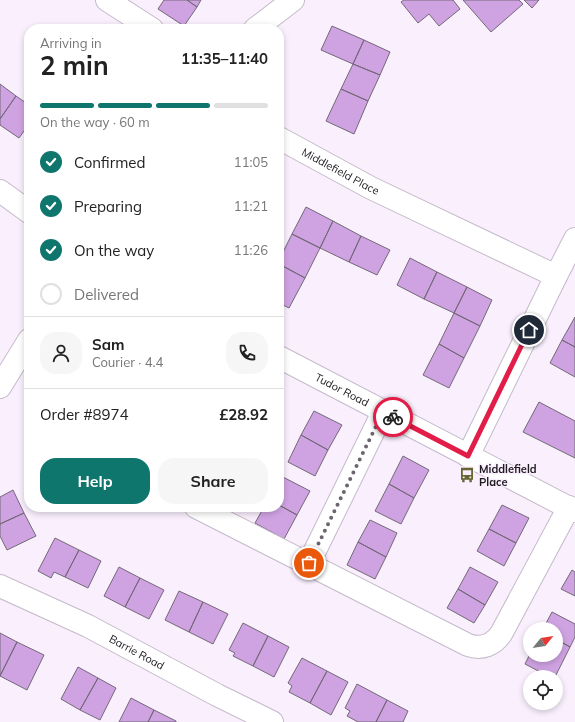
<!DOCTYPE html>
<html lang="en">
<head>
<meta charset="utf-8">
<style>
	:root { --surface:#fff; --page:#f6f6f6; --text:#222; --muted:#767676; --line:#e0e0e0; --accent:#0f766e }
	body { margin:0; font-family:Mulish,sans-serif; background:var(--page); color:var(--text); height:100vh; display:flex; flex-direction:column; font-size:15px; white-space:nowrap }
	* { box-sizing:border-box; margin:0 }
	p { font-size:13px; color:var(--muted) }
	.icon { flex:none; width:22px; height:22px; fill:none; stroke:currentColor; stroke-width:2; stroke-linecap:round; stroke-linejoin:round }
	.map { position:relative; flex:1; overflow:hidden }
	.side { position:absolute; left:24px; top:24px; width:260px; height:488px; display:flex; flex-direction:column; background:var(--surface); border-radius:16px; box-shadow:0 2px 6px #0003 }
	.side>* { flex:none }
	.needle { width:26px; rotate:60deg }
	.tools { position:absolute; left:523px; top:622px; display:grid; gap:8px }
	.tools a { display:grid; place-items:center; width:40px; height:40px; border-radius:50%; background:var(--surface); box-shadow:0 2px 6px #0003; font-size:20px }
	.pin { position:absolute; display:grid; place-items:center; width:34px; height:34px; color:#fff; margin:-17px; border:2px solid #fff; border-radius:50%; box-shadow:0 1px 4px #0007 }
	.courier { position:absolute; display:grid; place-items:center; width:40px; height:40px; margin:-20px; border:3px solid #e11d48; border-radius:50%; background:#fff; color:#222; box-shadow:0 1px 5px #0007 }
	.summary em { font-style:normal; font-weight:700 }
	.summary div { display:flex; flex-direction:column-reverse }
	.summary { display:flex; align-items:center; justify-content:space-between; height:68px; padding:0 16px }
	h1 { font-size:26px; font-weight:700; line-height:30px }
	.bar { display:grid; grid-template-columns:repeat(4,1fr); gap:6px 4px; align-content:center; height:48px; padding:0 16px }
	.bar i { height:5px; border-radius:3px; background:var(--line) }
	.bar .selected { background:var(--accent) }
	.bar p { grid-column:span 4 }
	.line { display:flex; align-items:center; gap:10px; padding:0 16px; border-top:1px solid var(--line) }
	.line div { flex:1 }
	.round { display:grid; place-items:center; flex:none; width:42px; height:42px; border-radius:16px; background:var(--page) }
	ol { padding:0 16px; list-style:none }
	li { display:flex; align-items:center; gap:12px; height:44px }
	li p { margin-inline-start:auto }
	li .icon { padding:4px; border-radius:50%; background:var(--accent); color:#fff; stroke-width:4 }
	li:last-child { color:var(--muted) }
	li i { width:22px; height:22px; border:2px solid var(--line); border-radius:50% }
	.primary-button { display:flex; gap:8px; margin-top:auto; padding:8px 16px }
	.primary-button a { flex:1; height:46px; border-radius:16px; background:var(--accent); color:#fff; font-size:16px; font-weight:700; line-height:46px; text-align:center }
	.primary-button a+a { background:var(--page); color:var(--text) }
	.map>svg:first-child { display:block }
</style>
</head>
<body>
<div class="map">
<svg width="575" height="722" viewBox="0 0 575 722">
	<rect width="100%" height="100%" fill="#f9effd"/>
	<path fill="#cfa3e2" stroke="#736877" d="M 164,0 L 187,0 L 197,7 L 184,26 L 158,9 Z
		M 187,0 L 201,0 L 197,7 Z
		M 404,0 L 453,0 L 460,9 L 439,26 L 429,14 L 418,23 L 401,2 Z
		M 463,0 L 519,0 L 523,4 L 491,32 Z
		M 524,0 L 539,0 L 532,8 Z
		M 332,26 L 364,40 L 353,64 L 321,50 Z
		M 364,40 L 390,52 L 380,75 L 353,64 Z
		M 353,64 L 380,75 L 368,101 L 341,89 Z
		M 0,84 L 16,96 L 0,119 Z
		M 341,89 L 368,101 L 354,134 L 326,121 Z
		M 16,96 L 29,105 L 29,124 L 19,138 L 0,125 L 0,119 Z
		M 306,207 L 333,221 L 320,248 L 292,234 Z
		M 333,221 L 361,236 L 349,262 L 320,248 Z
		M 292,234 L 320,248 L 305,278 L 279,264 L 279,260 Z
		M 361,236 L 390,250 L 377,275 L 349,262 Z
		M 410,258 L 437,272 L 424,299 L 397,285 Z
		M 279,264 L 305,278 L 289,308 L 279,303 Z
		M 437,272 L 467,287 L 454,313 L 424,299 Z
		M 467,287 L 492,300 L 480,326 L 454,313 Z
		M 454,313 L 480,326 L 464,358 L 439,344 Z
		M 575,317 L 575,347 L 562,340 Z
		M 562,340 L 575,347 L 575,377 L 550,363 Z
		M 439,344 L 464,358 L 449,388 L 423,375 Z
		M 539,402 L 575,421 L 575,458 L 523,432 Z
		M 314,411 L 342,425 L 328,450 L 301,435 Z
		M 301,435 L 328,450 L 315,476 L 288,462 Z
		M 403,456 L 429,470 L 414,498 L 389,484 Z
		M 281,476 L 310,491 L 297,515 L 279,505 L 279,480 Z
		M 389,484 L 414,498 L 401,524 L 375,511 Z
		M 13,490 L 24,513 L 0,524 L 0,497 Z
		M 279,505 L 297,515 L 284,539 L 255,523 L 264,507 L 279,507 Z
		M 502,505 L 529,518 L 516,543 L 489,529 Z
		M 24,513 L 36,536 L 7,550 L 0,536 L 0,524 Z
		M 370,520 L 397,533 L 386,557 L 358,542 Z
		M 489,529 L 516,543 L 504,566 L 477,551 Z
		M 55,538 L 79,550 L 65,577 L 54,572 L 51,578 L 38,571 Z
		M 358,542 L 386,557 L 375,579 L 347,565 Z
		M 79,550 L 101,561 L 88,588 L 65,577 Z
		M 119,567 L 140,578 L 125,607 L 104,596 Z
		M 470,567 L 498,582 L 485,605 L 458,589 Z
		M 572,570 L 575,572 L 575,596 L 561,589 Z
		M 140,578 L 164,590 L 149,619 L 125,607 Z
		M 458,589 L 485,605 L 474,623 L 447,608 Z
		M 179,591 L 203,602 L 189,632 L 165,620 Z
		M 203,602 L 228,614 L 213,644 L 189,632 Z
		M 552,612 L 575,624 L 575,637 L 570,647 L 556,639 L 556,629 L 543,629 Z
		M 243,623 L 268,636 L 253,666 L 233,656 L 235,653 L 229,650 Z
		M 0,633 L 17,642 L 0,676 Z
		M 268,636 L 289,647 L 274,677 L 253,666 Z
		M 556,639 L 570,647 L 555,677 L 550,677 L 525,664 L 530,654 L 530,655 L 556,655 Z
		M 17,642 L 44,655 L 27,690 L 0,676 Z
		M 302,658 L 327,671 L 310,703 L 289,692 L 292,686 L 288,683 Z
		M 78,667 L 98,678 L 80,710 L 61,699 Z
		M 327,671 L 348,682 L 331,715 L 310,703 Z
		M 98,678 L 116,688 L 100,720 L 80,710 Z
		M 357,684 L 387,700 L 376,722 L 358,722 L 347,716 L 350,711 L 345,708 Z
		M 131,698 L 154,710 L 148,722 L 119,722 Z
		M 387,700 L 408,711 L 403,722 L 376,722 Z
		M 154,710 L 176,721 L 176,722 L 148,722 Z"/>
	<g fill="none" stroke-linecap="round" stroke-linejoin="round">
		<g stroke="#c5baca" stroke-width="24">
			<g id="minor">
				<path d="M 107,0 L 152,29"/>
				<path d="M 255,29 L 293,0"/>
				<path id="s1" d="M 279,138 L 371,188 L 556,276"/>
				<path d="M 0,191 L 29,212"/>
				<path id="s2" d="M 279,357 L 575,511"/>
				<path d="M 0,387 L 29,340"/>
				<path d="M 468,456 L 556,276 L 575,239"/>
				<path d="M 196,507 L 468,645 C 482,650 493,645 501,634 L 569,507"/>
				<path d="M 309,563 L 383,412"/>
				<path id="s3" d="M 0,586 L 88,626 L 217,695 L 272,722"/>
			</g>
		</g>
		<use href="#minor" stroke="#fff" stroke-width="22"/>
	</g>
	<g fill="none" stroke-linecap="round" stroke-linejoin="round">
		<path stroke="#6b656e" stroke-width="4" stroke-dasharray="0 7.2" d="M 309,563 L 383,412 L 393,417"/>
		<path stroke="#e11d48" stroke-width="5" d="M 393,417 L 468,456 L 529,330"/>
	</g>
	<defs>
		<g id="bus-bare" transform="scale(1.2)"><path d="M-5-6H5V4H4V6H2V4H-2V6H-4V4H-5ZM-3.5-4V0h7V-4ZM-3.5 1.2v1.5H-2V1.2ZM2 1.2v1.5H3.5V1.2Z" fill="#676532" stroke="#f9effd" stroke-width="2.5" paint-order="stroke"/></g>
	</defs>
	<g fill-rule="evenodd">
		<use href="#bus-bare" x="467" y="475"/>
	</g>
	<g text-anchor="middle" dominant-baseline="central" stroke-width="3" stroke-linejoin="round" paint-order="stroke">
		<g font-size="11" fill="#1f1b21" stroke="#f9effd">
			<text stroke="none"><textPath href="#s1" startOffset="70">Middlefield Place</textPath></text>
			<text stroke="none"><textPath href="#s2" startOffset="71">Tudor Road</textPath></text>
			<text stroke="none"><textPath href="#s3" startOffset="152">Barrie Road</textPath></text>
		</g>
		<g font-size="11" font-weight="bold" fill="#1f1b21" stroke="#f9effd" text-anchor="start">
			<text x="479" y="469">Middlefield<tspan x="479" dy="13">Place</tspan></text>
		</g>
	</g>
</svg>
<div class="tools">
<a><svg class="needle" viewBox="-14 -14 28 28"><path d="M0-13l5 13h-10z" fill="#e53935"/><path d="M0 13l5-13h-10z" fill="#767676"/></svg></a>
<a><svg class="icon" aria-label="locate" viewBox="0 0 24 24"><circle cx="12" cy="12" r="6"/><path d="M12 2v4M12 18v4M2 12h4M18 12h4"/></svg></a>
</div>
<div class="pin" style="left:309px;top:563px;background:#ea580c"><svg class="icon" aria-label="bag" viewBox="0 0 24 24"><path d="M5 8h14l-1 12H6zM9 8a3 3 0 0 1 6 0"/></svg></div>
<div class="pin" style="left:529px;top:330px;background:#1f2937"><svg class="icon" aria-label="home" viewBox="0 0 24 24"><path d="M3 11l9-7 9 7M6 9v11h12V9"/></svg></div>
<div class="courier" style="left:393px;top:417px"><svg class="icon" aria-label="bike" viewBox="0 0 24 24"><circle cx="6" cy="16" r="4"/><circle cx="18" cy="16" r="4"/><path d="M6 16l4-8h5l3 8M10 8l3 8H6M13 5h3"/></svg></div>
<section class="side">
<div class="summary"><div><h1>2 min</h1><p>Arriving in</p></div><em>11:35–11:40</em></div>
<div class="bar"><i class="selected"></i><i class="selected"></i><i class="selected"></i><i></i><p>On the way · 60 m</p></div>
<ol>
<li><svg class="icon" aria-label="check" viewBox="0 0 24 24"><path d="M5 12l5 5 9-10"/></svg>Confirmed<p>11:05</p></li>
<li><svg class="icon" aria-label="check" viewBox="0 0 24 24"><path d="M5 12l5 5 9-10"/></svg>Preparing<p>11:21</p></li>
<li><svg class="icon" aria-label="check" viewBox="0 0 24 24"><path d="M5 12l5 5 9-10"/></svg>On the way<p>11:26</p></li>
<li><i></i>Delivered</li>
</ol>
<div class="line" style="height:72px"><a class="round"><svg class="icon" aria-label="person" viewBox="0 0 24 24"><circle cx="12" cy="8" r="4"/><path d="M4 21q1-7 8-7t8 7"/></svg></a><div><b>Sam</b><p>Courier · 4.4</p></div><a class="round"><svg class="icon" aria-label="phone" viewBox="0 0 24 24"><path d="M5 4h4l2 5-3 2q2 4 5 5l2-3 5 2v4C11 20 4 13 5 4z"/></svg></a></div>
<div class="line" style="height:52px"><div>Order #8974</div><b>£28.92</b></div>
<div class="primary-button"><a>Help</a><a>Share</a></div>
</section>
</div>
</body>
</html>
